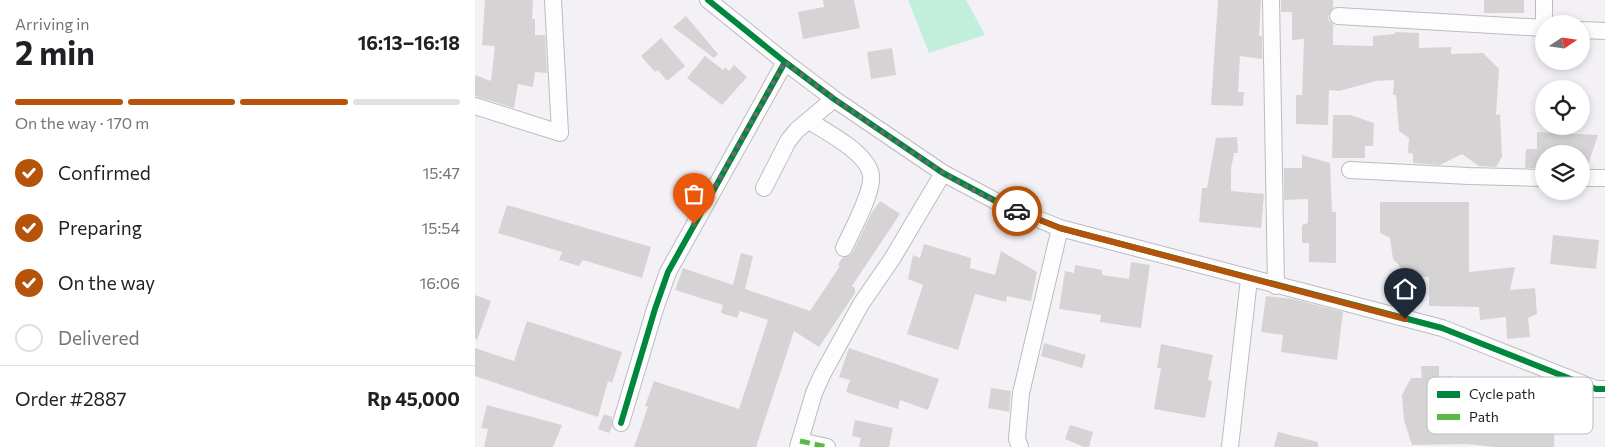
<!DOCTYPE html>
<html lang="en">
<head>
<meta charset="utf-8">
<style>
	:root { --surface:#fff; --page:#f6f6f6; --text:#202124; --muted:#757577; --line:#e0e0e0; --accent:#b45309 }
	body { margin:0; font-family:Commissioner,sans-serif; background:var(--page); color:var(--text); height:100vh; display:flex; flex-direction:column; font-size:19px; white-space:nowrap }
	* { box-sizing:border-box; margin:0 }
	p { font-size:16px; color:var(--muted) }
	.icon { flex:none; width:28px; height:28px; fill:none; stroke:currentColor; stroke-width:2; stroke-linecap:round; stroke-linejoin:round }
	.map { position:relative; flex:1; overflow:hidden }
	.drawer { display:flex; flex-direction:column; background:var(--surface); width:475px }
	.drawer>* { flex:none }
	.needle { width:32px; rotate:77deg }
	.controls { position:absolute; left:1060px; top:15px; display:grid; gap:10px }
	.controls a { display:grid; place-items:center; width:55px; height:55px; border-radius:50%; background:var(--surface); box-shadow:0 2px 8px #0003; font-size:25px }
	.pin { position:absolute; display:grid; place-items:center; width:42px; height:42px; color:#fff; margin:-51px -21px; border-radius:50% 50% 50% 0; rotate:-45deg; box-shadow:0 0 5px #0007 }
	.pin .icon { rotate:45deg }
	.courier { position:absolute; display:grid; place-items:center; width:50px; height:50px; margin:-25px; border:4px solid #b45309; border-radius:50%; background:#fff; color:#222; box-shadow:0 1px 6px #0007 }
	.overview em { font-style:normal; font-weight:700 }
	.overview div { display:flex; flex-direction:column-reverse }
	.overview { display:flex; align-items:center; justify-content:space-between; height:85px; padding:0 15px }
	h1 { font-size:32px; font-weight:700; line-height:38px }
	.bar { display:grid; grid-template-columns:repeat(4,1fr); gap:8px 5px; align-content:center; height:60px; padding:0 15px }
	.bar i { height:6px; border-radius:4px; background:var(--line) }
	.bar .current { background:var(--accent) }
	.bar p { grid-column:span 4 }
	.line { display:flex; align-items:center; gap:12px; padding:0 15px; border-top:1px solid var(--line) }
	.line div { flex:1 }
	ol { padding:0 15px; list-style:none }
	li { display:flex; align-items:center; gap:15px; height:55px }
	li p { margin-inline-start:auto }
	li .icon { padding:5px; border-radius:50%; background:var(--accent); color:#fff; stroke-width:4 }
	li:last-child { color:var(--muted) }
	li i { width:28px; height:28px; border:2px solid var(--line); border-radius:50% }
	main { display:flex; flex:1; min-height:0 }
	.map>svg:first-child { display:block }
</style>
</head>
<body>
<main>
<section class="drawer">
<div class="overview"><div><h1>2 min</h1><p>Arriving in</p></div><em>16:13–16:18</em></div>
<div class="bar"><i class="current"></i><i class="current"></i><i class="current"></i><i></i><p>On the way · 170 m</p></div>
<ol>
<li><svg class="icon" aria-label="check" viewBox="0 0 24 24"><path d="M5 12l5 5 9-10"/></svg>Confirmed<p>15:47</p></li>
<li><svg class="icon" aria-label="check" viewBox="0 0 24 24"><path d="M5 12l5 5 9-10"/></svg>Preparing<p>15:54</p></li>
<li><svg class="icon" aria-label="check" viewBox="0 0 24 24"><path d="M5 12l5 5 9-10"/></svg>On the way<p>16:06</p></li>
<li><i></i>Delivered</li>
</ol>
<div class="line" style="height:65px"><div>Order #2887</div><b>Rp 45,000</b></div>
</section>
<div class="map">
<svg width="1130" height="447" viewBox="0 0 1130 447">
	<rect width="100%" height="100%" fill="#f4f1f6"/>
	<path fill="#c1efdb" d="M 433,0 L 491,0 L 510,35 L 454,53 Z"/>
	<path fill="#d5d3d4" d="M 10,0 L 58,0 L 57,19 L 60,19 L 60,35 L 70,35 L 72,73 L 60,72 L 58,87 L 43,84 L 39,108 L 0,96 L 0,75 L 16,81 L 20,46 L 7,45 Z
		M 348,0 L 379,0 L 385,28 L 328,39 L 323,12 L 349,7 Z
		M 743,0 L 786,0 L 784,36 L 787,36 L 787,59 L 765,56 L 763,92 L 769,92 L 768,106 L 736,105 Z
		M 806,0 L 858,0 L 858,8 L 853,16 L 854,21 L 858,24 L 858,45 L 898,46 L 898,36 L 920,34 L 920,32 L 944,33 L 944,48 L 976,47 L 976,54 L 1008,53 L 1024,69 L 1021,115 L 1025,114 L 1027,157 L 1021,167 L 1004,166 L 987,154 L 965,165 L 938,163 L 938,154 L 933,153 L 934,138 L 924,131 L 921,95 L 918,95 L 919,80 L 901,81 L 864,91 L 854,90 L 853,125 L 821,124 L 821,95 L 827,95 L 829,39 L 817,40 L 817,12 L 806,12 Z
		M 1009,0 L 1049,0 L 1049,13 L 1009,13 Z
		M 211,16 L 243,54 L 239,58 L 198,27 Z
		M 186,38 L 210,66 L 192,81 L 183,70 L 180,72 L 166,56 Z
		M 417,48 L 421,75 L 396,79 L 392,52 Z
		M 230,56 L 248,70 L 250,67 L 254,71 L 259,65 L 272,77 L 247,105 L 212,78 Z
		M 858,115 L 875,115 L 899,123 L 898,146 L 890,146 L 890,158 L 857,158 Z
		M 1062,132 L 1123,135 L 1112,168 L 1106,168 L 1106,154 L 1066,154 L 1065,168 L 1050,168 L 1051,149 L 1062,149 Z
		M 762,137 L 763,153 L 759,153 L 756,169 L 756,191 L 789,194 L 786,228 L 724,222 L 727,188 L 732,188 L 741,138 Z
		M 827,155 L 855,163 L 857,212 L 861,212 L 861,263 L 834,262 L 834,243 L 827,243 L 827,225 L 833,223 L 833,199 L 809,200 L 809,168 L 827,168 Z
		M 405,201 L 425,214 L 377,286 L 380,288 L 380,293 L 344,347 L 319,331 L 281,447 L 159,447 L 173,407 L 170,406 L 179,381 L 264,409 L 293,320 L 265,311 L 262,318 L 246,313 L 248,305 L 200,290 L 208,268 L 258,285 L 266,253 L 278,256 L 270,289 L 335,311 L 365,266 L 363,265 L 367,258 L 374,256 L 378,252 L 396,214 Z
		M 905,202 L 994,202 L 994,272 L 1040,267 L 1035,290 L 1060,288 L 1062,314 L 1053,318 L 1055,337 L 1032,339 L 1031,317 L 1005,320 L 1004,307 L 954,306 L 954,277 L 926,276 L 924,265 L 918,259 L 915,238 L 905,233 Z
		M 32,205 L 176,247 L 167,278 L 108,260 L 104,266 L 84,260 L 87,252 L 23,233 Z
		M 1078,235 L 1124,240 L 1121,269 L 1075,264 Z
		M 449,244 L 496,258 L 495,268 L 520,275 L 526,251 L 562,272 L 556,301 L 532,296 L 531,302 L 500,294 L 483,350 L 432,334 L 448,285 L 433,279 L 438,255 L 445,258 Z
		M 656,262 L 675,265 L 666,328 L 625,322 L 626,315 L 584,309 L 590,271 L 599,273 L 600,265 L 627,270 L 627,275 L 654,279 Z
		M 0,295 L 16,301 L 2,340 L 0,339 Z
		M 791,296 L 818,299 L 868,312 L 862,360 L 806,352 L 808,335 L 786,332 Z
		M 52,321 L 147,352 L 137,383 L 133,381 L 123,417 L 0,376 L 0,348 L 39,361 Z
		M 569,343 L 611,355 L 607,368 L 566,356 Z
		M 686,344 L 738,355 L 733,380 L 737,381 L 730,418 L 679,409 L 686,368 L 682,368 Z
		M 374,348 L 464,379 L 453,410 L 425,400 L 423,409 L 371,392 L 375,380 L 364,377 Z
		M 946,366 L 964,366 L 964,377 L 977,376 L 977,391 L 1026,394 L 1025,415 L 1056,417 L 1056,401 L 1080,402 L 1079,447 L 1020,447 L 992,444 L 937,445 L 929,420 L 927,395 L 936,378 L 947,378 Z
		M 516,388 L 536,391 L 534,412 L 513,408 Z
		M 12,405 L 87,425 L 78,447 L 9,447 L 13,429 L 6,428 Z
		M 129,414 L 137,417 L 137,427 L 134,433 L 123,429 Z
		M 380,420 L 418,428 L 414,447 L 384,447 L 386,438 L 377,436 Z
		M 595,425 L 618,432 L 614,447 L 609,447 L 590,439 Z
		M 803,432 L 843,442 L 843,447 L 799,447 Z"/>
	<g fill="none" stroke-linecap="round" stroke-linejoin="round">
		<g stroke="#bdbbbe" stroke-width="18">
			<path id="minor" d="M 233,0 L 310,62 L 359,99 L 468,173 L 528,205 L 585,228 L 967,328 L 1121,389 L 1130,389
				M 796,0 L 801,286
				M 1069,0 L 1069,24
				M 863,16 L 1069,28
				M 1106,30 L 1130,31
				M 0,106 L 85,133 L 78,0
				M 334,121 C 352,132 394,154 396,176 C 398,193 376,232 369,248
				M 875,170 L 994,176 L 1069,178
				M 1106,178 L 1130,178
				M 289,188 L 313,141 L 322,130 L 359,99
				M 146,423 L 180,309 L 193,272 L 310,62
				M 325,441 L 352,447
				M 323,447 L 339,393 L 347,375 L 386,304 L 417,259 L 468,173
				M 545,447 L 542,439 L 546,393 L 585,228
				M 755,447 L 774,279"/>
		</g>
		<use href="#minor" stroke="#fdfdfe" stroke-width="16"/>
		<path stroke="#58b947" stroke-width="5" stroke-dasharray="10 5" stroke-linecap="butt" d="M 325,441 L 352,447"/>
		<g stroke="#fff" stroke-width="9">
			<path id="cycleway" d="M 233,0 L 310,62 L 359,99 L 468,173 L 528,205 L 585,228 L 967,328 L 1121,389 L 1130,389
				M 146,423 L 180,309 L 193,272 L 310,62"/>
		</g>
		<use href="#cycleway" stroke="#00873e" stroke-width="6"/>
	</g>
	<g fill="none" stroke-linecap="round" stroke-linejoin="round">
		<path stroke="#6c6a6e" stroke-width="5" stroke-dasharray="0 9" d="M 219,224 L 310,62 C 346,89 382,115 419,140 C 458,167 498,193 542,211"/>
		<path stroke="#b45309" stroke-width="6" d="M 542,211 L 585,228 L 930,319"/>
	</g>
	<rect x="952" y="377" width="166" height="57" rx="8" fill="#fff" stroke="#bdbcbd" stroke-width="1"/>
	<rect x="962" y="391" width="23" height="7" fill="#00873e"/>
	<rect x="962" y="414" width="23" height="6" fill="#58b947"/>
	<g font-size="14" fill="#232124">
		<text x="994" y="399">Cycle path</text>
		<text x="994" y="422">Path</text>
	</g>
</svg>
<div class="controls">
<a><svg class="needle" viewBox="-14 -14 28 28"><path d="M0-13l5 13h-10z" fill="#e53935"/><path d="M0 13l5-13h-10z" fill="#757577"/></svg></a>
<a><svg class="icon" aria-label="locate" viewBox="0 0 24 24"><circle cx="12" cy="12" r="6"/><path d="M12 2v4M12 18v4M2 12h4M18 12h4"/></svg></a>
<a><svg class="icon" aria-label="layers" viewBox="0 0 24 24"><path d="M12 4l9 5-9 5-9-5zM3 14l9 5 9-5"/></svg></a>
</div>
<div class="pin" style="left:219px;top:224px;background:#ea580c"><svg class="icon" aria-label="bag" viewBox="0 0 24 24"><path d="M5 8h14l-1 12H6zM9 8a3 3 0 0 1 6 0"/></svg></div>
<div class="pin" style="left:930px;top:319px;background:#1f2937"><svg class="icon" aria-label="home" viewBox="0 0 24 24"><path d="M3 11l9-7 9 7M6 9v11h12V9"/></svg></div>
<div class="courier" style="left:542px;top:211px"><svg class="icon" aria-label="car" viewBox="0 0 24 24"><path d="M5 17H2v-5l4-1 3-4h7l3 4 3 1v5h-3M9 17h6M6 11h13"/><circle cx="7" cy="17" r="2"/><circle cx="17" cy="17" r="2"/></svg></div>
</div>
</main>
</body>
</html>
